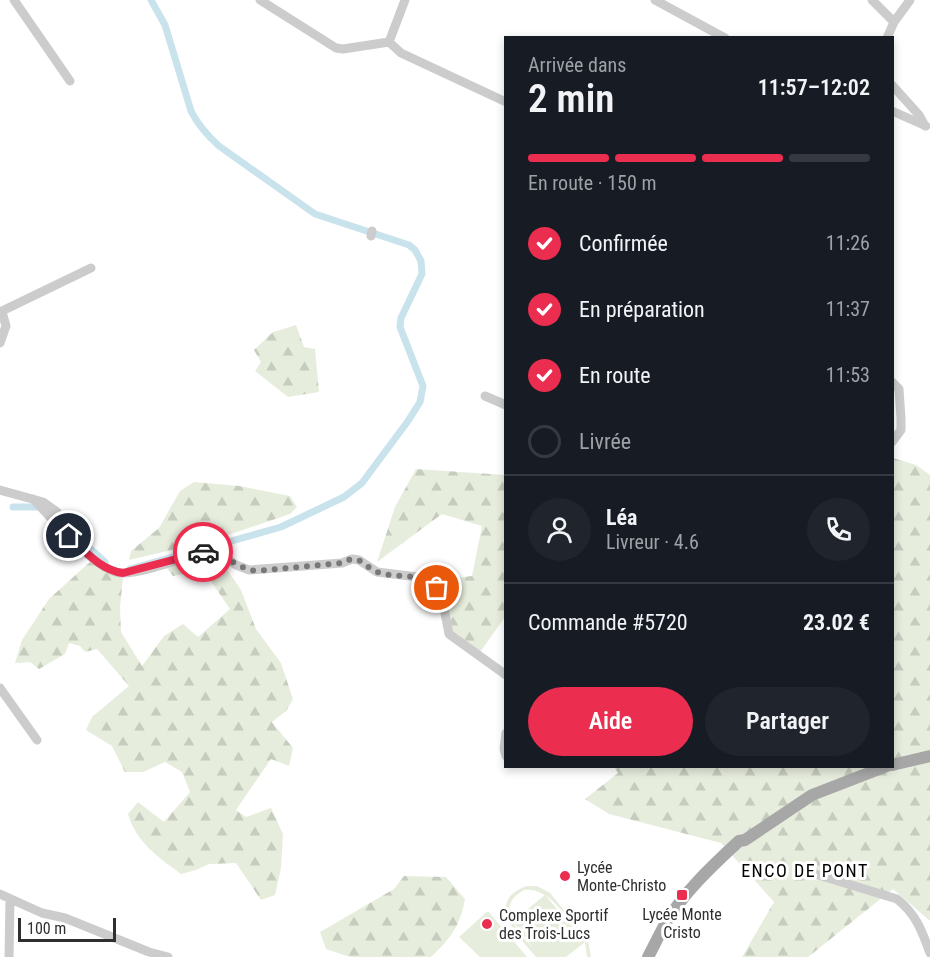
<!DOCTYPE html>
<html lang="fr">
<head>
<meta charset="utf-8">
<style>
	:root { --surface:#171b24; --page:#20242c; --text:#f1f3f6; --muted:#9ea1a6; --line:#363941; --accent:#eb2d4f }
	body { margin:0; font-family:"Roboto Condensed",sans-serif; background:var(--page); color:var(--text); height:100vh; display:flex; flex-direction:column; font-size:22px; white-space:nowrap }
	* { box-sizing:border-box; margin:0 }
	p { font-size:20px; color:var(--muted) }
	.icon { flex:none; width:33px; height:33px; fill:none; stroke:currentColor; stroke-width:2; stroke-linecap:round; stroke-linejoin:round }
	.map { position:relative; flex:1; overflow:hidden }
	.panel { position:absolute; left:504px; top:36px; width:390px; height:732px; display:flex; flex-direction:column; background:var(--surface); border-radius:0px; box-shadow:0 3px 9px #0003 }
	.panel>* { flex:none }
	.scale { position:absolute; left:18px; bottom:15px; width:98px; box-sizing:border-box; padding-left:6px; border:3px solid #2f2f2f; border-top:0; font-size:16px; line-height:21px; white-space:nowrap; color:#2f2f2f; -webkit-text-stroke:4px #fff; paint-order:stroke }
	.pin { position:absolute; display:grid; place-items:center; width:51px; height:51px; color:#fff; margin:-26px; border:3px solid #fff; border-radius:50%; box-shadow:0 2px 6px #0007 }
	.courier { position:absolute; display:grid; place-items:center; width:60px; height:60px; margin:-30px; border:4px solid #eb2d4f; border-radius:50%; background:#fff; color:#222; box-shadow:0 2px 8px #0007 }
	.headline em { font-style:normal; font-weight:600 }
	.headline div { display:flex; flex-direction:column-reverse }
	.headline { display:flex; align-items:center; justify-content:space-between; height:102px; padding:0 24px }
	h1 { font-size:39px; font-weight:600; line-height:45px }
	.bar { display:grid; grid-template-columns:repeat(4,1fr); gap:9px 6px; align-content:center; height:72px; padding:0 24px }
	.bar i { height:8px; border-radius:4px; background:var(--line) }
	.bar .active { background:var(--accent) }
	.bar p { grid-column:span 4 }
	.line { display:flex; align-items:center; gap:15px; padding:0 24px; border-top:2px solid var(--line) }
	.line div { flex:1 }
	.round { display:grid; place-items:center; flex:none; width:63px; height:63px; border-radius:32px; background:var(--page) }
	ol { padding:0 24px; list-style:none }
	li { display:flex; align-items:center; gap:18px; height:66px }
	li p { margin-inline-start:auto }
	li .icon { padding:6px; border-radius:50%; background:var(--accent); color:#fff; stroke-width:4 }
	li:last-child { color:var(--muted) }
	li i { width:33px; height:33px; border:3px solid var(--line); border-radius:50% }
	.action { display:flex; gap:12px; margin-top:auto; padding:12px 24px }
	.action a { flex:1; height:69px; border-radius:36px; background:var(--accent); color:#fff; font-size:24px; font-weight:600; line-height:69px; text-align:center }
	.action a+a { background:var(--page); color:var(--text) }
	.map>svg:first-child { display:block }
</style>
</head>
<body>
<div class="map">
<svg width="930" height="957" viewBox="0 0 930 957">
	<defs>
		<pattern id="forest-firs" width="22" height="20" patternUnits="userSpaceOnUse" patternTransform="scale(1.5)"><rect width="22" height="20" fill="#e7eddd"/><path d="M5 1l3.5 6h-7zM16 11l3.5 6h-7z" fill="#c6ccbe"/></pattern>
	</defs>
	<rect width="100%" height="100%" fill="#fff"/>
	<path fill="url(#forest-firs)" d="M 296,325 L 304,347 L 315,349 L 319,392 L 288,397 L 255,371 L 261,362 L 254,350 L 273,332 Z
		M 893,458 L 916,465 L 930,475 L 930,921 L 893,889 L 808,957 L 742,957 L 774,902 L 721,843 L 609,814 L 585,799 L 618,773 L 614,767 L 892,766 Z
		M 416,469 L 505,475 L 505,617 L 480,652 L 452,631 L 439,580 L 472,576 L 482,526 L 442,514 L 377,562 L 395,507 Z
		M 194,482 L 239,486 L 290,496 L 297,507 L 290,514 L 210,541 L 129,560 L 131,551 L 159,528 L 180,491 Z
		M 203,555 L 219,558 L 241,590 L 256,629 L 281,663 L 293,699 L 286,711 L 272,722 L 293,748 L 289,766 L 271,759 L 236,810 L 246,817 L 271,808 L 283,834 L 281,868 L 275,895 L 261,900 L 236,863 L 209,864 L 196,870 L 181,874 C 158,857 136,842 128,814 L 138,802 L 164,822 L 190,792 L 182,772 L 165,762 L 143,772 L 125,772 L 112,746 L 86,730 L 92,717 L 129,686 L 97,649 L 85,652 L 80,646 L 69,643 L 65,654 L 39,669 L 30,662 L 15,663 L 22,640 L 49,599 L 91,561 L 106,573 L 123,578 L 120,607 L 121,632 L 142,666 L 164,636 L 183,624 L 198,637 L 230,609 L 204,571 L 173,576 L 166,567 Z
		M 404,876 L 446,877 L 465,899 C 460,926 451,938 431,957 L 350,957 L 326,949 L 320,932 L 394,889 Z"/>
	<path fill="#e7eddd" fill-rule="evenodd" d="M 527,886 L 537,886 L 550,893 L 588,940 L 591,957 L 587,957 L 585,942 L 566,957 L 536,957 C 519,937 483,901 527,886 ZM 524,890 C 548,887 564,914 576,931 L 545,895 L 513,921 L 533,948 C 519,931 493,907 524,890 Z
		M 488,911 L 527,957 L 480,957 L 459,937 Z"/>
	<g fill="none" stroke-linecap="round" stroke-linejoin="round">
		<path stroke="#c9e3ed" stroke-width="7" d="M 151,0 L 165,25 L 191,111 C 198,125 208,136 219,146 L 315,214 L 409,245 L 415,250 L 421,261 L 422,274 L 401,318 L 400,327 L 423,386 L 420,402 L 408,421 L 362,483 L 344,497 L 281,527 L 199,550
			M 13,507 L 43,507
			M 56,517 L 105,562
			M 130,569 L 183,554"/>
		<path stroke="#ccc" stroke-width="9" d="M 14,0 L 70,81
			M 260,0 L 336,48 L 343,49 L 389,42 L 405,0
			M 655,0 L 725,38
			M 872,0 L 894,22
			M 887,38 L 894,22 L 910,0
			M 389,42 L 401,53 L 506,102
			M 892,85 L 919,115 L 925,126
			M 892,111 L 926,126
			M 371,236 L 372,231
			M 0,312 L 91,268
			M 0,343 L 6,326 L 2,312
			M 892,382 L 899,389 L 901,418 L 901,430 L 892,442
			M 485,396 L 506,405
			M 0,490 L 43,502 L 57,512 L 57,524
			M 33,499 C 51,517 96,571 120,573 C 141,574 183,558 205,552 L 221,555 L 236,565 L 249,570 L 342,563 L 352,559 L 359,560 L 377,572 L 418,577 L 431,581 L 441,593 L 449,634 L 506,675
			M 0,688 L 37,740
			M 506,733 L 504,749 L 506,756
			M 812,873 L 897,899 C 916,914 922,931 930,953
			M 0,894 L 42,913 L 65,918 L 149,952 L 168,957
			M 9,957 L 10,899"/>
		<path stroke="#a7a7a7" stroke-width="12" d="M 892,765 L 930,756
			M 648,957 C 654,946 659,935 665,924 C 684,892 712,866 739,841 L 745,840 L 812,795 L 887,766"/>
	</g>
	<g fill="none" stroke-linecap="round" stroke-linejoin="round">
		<path stroke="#787878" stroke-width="6" stroke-dasharray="0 10.8" d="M 203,552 C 223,551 236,569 257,571 L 342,563 C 346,561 350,559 355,559 C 363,561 368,568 375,571 C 395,580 419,570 437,588"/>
		<path stroke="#eb2d4f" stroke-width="8" d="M 69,536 C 85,551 100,570 123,573 L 203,552"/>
	</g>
	<g fill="#eb2d4f" stroke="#fff" stroke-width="2">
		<circle cx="565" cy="876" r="6"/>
		<rect x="676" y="889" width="12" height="12" rx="3"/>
		<circle cx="487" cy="924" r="6"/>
	</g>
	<g text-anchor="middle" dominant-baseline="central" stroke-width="6" stroke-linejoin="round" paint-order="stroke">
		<g font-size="16" fill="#2f2f2f" stroke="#fff" text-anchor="start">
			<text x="577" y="867">Lycée<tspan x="577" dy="18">Monte-Christo</tspan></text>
			<text x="682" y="914" text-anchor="middle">Lycée Monte<tspan x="682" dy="18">Cristo</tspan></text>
			<text x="499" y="915">Complexe Sportif<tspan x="499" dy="18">des Trois-Lucs</tspan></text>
		</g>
		<g font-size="18" letter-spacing="1.5" fill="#000" stroke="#fff">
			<text x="805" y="870">ENCO DE PONT</text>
		</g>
	</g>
</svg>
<div class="scale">100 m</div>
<div class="pin" style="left:437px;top:588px;background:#ea580c"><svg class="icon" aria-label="bag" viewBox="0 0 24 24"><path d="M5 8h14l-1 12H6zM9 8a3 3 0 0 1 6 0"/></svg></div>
<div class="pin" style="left:69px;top:536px;background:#1f2937"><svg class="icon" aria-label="home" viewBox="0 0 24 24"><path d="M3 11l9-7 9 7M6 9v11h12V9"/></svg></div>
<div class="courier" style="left:203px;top:552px"><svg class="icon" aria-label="car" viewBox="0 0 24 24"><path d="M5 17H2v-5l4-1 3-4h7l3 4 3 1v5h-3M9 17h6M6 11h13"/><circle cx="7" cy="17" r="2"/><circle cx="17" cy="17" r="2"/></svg></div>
<section class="panel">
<div class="headline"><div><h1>2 min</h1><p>Arrivée dans</p></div><em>11:57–12:02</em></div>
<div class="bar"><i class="active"></i><i class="active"></i><i class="active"></i><i></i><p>En route · 150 m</p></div>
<ol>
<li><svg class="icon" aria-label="check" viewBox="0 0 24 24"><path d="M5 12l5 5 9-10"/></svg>Confirmée<p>11:26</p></li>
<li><svg class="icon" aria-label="check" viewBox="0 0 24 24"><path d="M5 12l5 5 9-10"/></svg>En préparation<p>11:37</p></li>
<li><svg class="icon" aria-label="check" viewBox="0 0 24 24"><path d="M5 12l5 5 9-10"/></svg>En route<p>11:53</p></li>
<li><i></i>Livrée</li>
</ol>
<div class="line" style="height:108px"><a class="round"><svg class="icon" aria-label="person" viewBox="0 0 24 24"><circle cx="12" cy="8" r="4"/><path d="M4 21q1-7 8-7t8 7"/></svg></a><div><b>Léa</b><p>Livreur · 4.6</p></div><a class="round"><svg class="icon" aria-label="phone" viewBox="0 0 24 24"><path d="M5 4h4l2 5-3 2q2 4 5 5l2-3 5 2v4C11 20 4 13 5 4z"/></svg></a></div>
<div class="line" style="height:78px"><div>Commande #5720</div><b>23.02 €</b></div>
<div class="action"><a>Aide</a><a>Partager</a></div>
</section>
</div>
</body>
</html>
